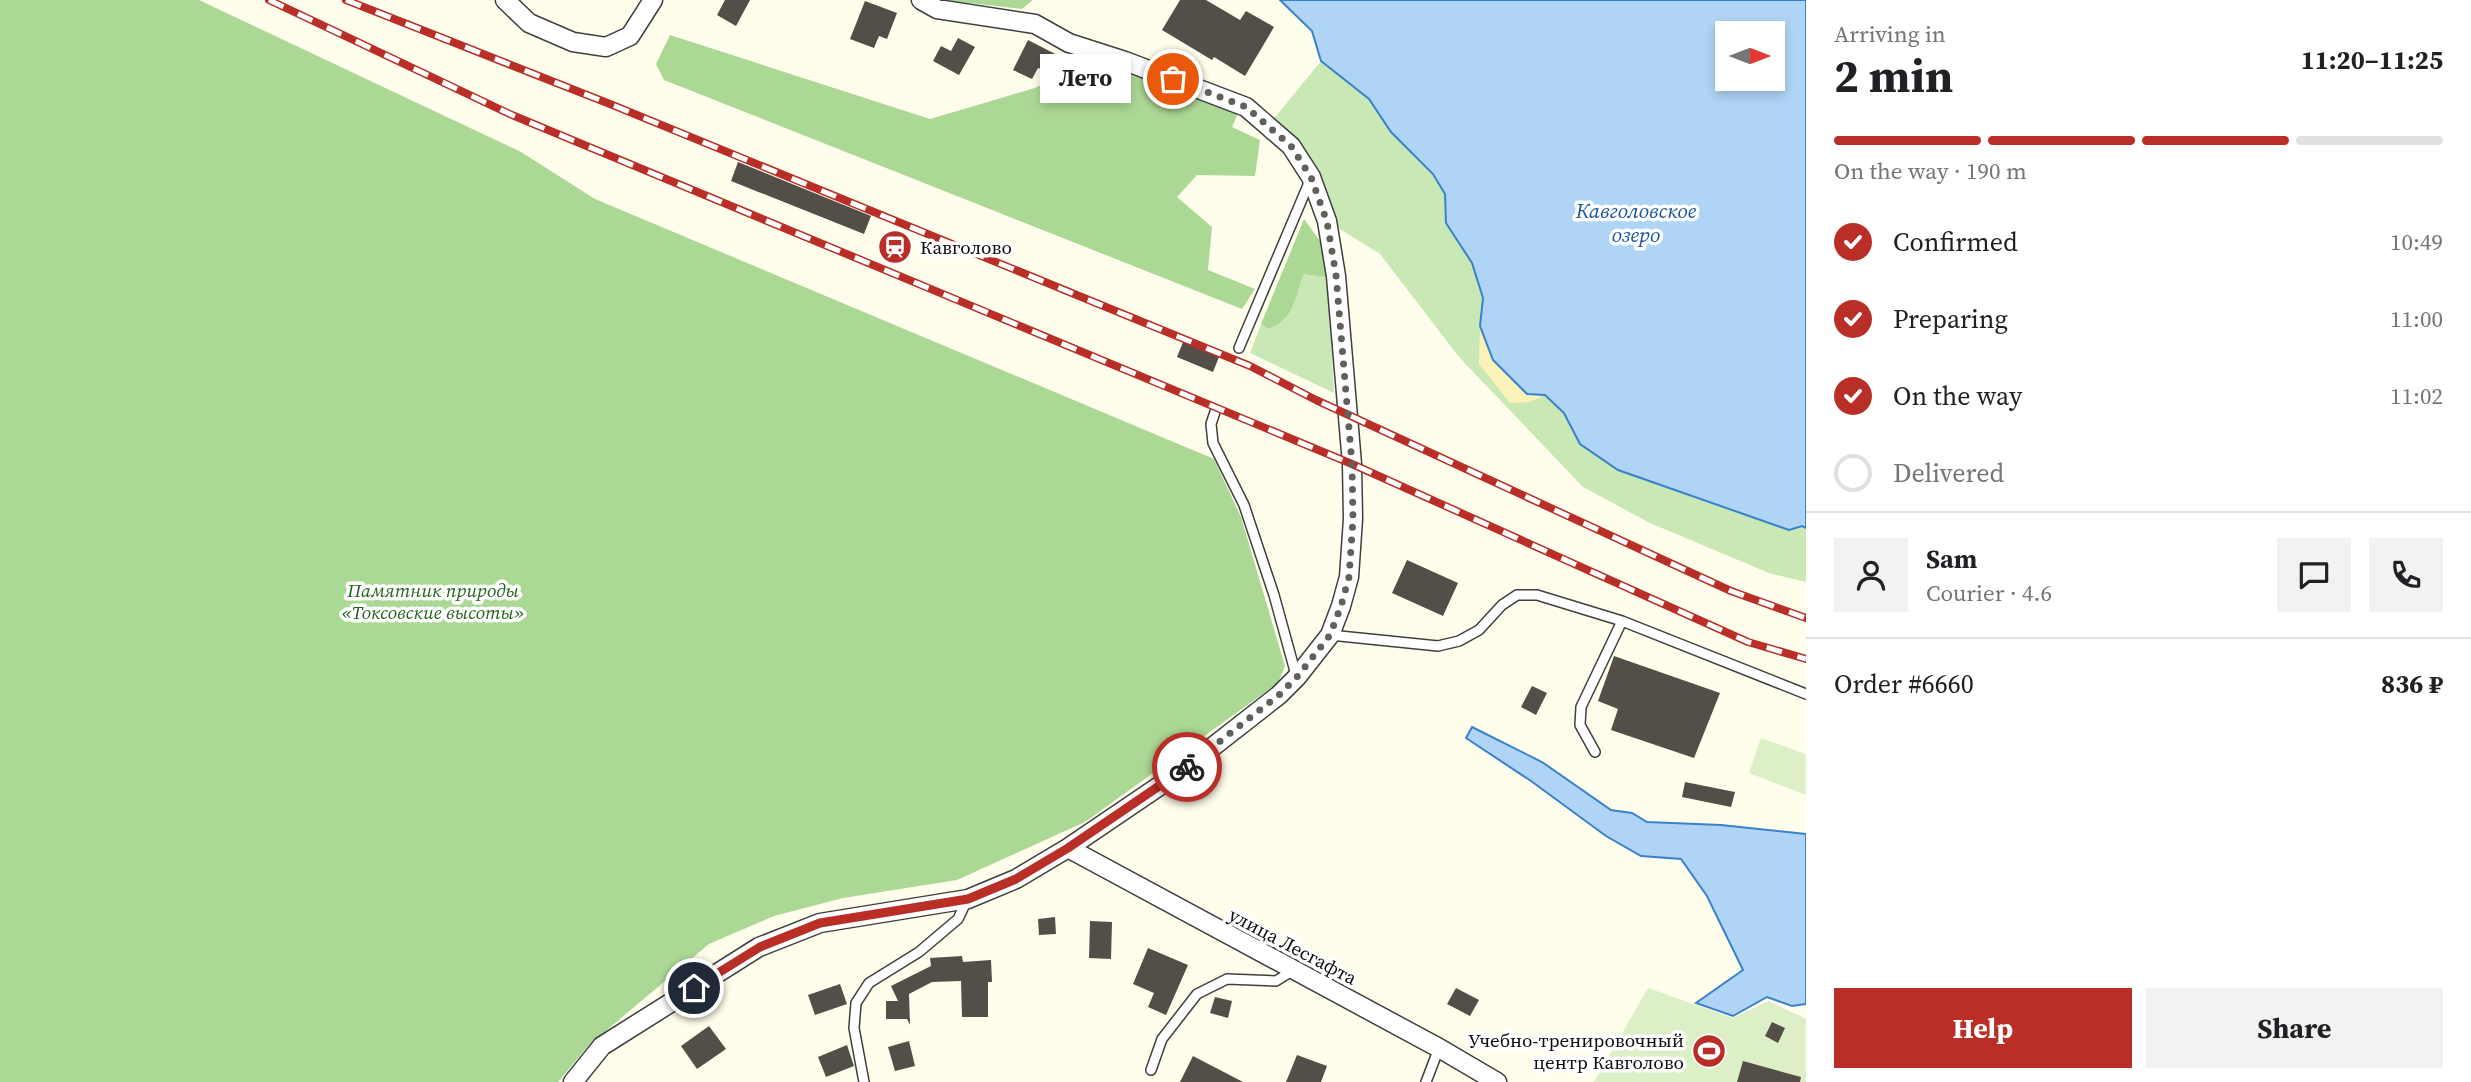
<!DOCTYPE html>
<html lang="en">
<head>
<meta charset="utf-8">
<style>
	:root { --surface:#fff; --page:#f2f2f2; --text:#202124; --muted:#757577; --line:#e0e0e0; --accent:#b92e26 }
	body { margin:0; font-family:"Source Serif 4",serif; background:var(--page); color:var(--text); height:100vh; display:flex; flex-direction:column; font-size:26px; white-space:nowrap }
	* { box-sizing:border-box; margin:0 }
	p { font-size:23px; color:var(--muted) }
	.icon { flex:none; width:38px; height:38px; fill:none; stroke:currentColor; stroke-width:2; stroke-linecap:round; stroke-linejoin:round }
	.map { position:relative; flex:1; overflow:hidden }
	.details { display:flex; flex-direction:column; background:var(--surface); width:665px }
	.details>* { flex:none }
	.needle { width:46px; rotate:90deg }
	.controls { position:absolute; left:1715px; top:21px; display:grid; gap:14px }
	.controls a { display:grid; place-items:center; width:70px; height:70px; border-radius:0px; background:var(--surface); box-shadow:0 4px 10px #0003; font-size:35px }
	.pin { position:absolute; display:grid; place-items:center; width:60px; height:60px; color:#fff; margin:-30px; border:4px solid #fff; border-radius:50%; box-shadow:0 2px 7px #0007 }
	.courier { position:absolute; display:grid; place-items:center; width:70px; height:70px; margin:-35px; border:5px solid #b92e26; border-radius:50%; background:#fff; color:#222; box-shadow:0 2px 9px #0007 }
	.bubble { position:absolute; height:49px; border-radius:0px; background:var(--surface); box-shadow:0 4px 10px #0003; font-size:23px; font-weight:700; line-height:49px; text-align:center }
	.headline em { font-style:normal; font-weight:700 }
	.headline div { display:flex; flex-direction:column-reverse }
	.headline { display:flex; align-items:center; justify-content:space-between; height:119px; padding:0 28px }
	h1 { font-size:46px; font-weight:700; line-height:52px }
	.bar { display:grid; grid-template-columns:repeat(4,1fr); gap:10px 7px; align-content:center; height:84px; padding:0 28px }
	.bar i { height:9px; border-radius:5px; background:var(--line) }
	.bar .on { background:var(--accent) }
	.bar p { grid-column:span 4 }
	.line { display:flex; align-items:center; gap:18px; padding:0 28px; border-top:2px solid var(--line) }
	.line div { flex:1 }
	.round { display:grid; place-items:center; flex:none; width:74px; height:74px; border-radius:0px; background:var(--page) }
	ol { padding:0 28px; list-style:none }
	li { display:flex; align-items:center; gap:21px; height:77px }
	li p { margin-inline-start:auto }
	li .icon { padding:7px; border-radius:50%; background:var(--accent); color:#fff; stroke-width:4 }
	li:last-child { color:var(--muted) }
	li i { width:38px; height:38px; border:4px solid var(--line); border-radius:50% }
	.primary-button { display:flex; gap:14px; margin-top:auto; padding:14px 28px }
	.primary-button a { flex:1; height:80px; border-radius:0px; background:var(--accent); color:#fff; font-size:28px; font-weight:700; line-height:80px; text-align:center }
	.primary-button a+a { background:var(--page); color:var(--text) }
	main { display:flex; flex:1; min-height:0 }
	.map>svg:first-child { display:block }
</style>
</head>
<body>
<main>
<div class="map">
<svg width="1806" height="1082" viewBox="0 0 1806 1082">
	<rect width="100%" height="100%" fill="#fffdeb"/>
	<path fill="#cae8b6" d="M 1321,61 L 1369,99 L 1391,132 L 1433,174 L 1445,194 L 1446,223 L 1472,263 L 1483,298 L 1479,364 L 1529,402 L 1545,395 L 1564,413 L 1580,444 L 1707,499 L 1789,530 L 1802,526 L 1806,528 L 1806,582 L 1769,573 L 1650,523 L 1583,487 L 1459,357 L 1380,254 L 1327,221 L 1311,177 L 1268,126 Z
		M 1304,274 L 1328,278 L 1334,393 L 1250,353 L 1261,324 L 1268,329 C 1294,323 1295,295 1304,274 Z"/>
	<path fill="#acd895" d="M 0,0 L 199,0 L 521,152 L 595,199 L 1214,459 L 1241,517 L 1285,666 L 1278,683 L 1085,822 L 957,880 L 843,898 L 774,916 L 709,944 L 589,1045 L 558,1082 L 0,1082 Z
		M 942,0 L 1033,0 L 1022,9 Z
		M 670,35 L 930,119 L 1035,88 L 1052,79 L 1097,92 L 1106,65 L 1171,81 L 1238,113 L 1232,127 L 1260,140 L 1255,176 L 1197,175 L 1177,197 L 1212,227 L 1208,270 L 1255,289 L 1242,309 L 664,80 L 656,64 Z
		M 1304,219 L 1320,241 L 1328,278 L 1304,274 C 1295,296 1294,322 1268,329 L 1261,324 Z"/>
	<path fill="#faf2b8" d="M 1480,326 L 1493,360 L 1545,395 L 1529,402 L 1510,403 L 1479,364 Z"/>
	<path fill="#ddefc7" d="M 1761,738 L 1806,754 L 1806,795 L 1749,773 Z
		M 1648,988 L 1733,1018 L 1769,1001 L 1806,1019 L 1806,1082 L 1594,1082 Z"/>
	<path fill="#b0d4f5" stroke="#3881cb" stroke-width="2" fill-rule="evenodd" d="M 1280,0 L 1806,0 L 1806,528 L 1802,526 L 1789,530 L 1618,470 L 1580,444 L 1564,413 L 1545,395 L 1527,394 L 1493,360 L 1480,326 L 1483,298 L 1472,263 L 1446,223 L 1445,194 L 1433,174 L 1391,132 L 1369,99 L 1321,61 L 1312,31 ZM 1773,33 L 1773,79 L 1727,79 L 1727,33 Z
		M 1472,727 L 1542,762 L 1611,810 L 1632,813 L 1647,822 L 1721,825 L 1806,834 L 1806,1004 L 1792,1006 L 1767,997 L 1733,1016 L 1696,1003 L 1743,970 L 1707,896 L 1681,859 L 1641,856 L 1606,836 L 1531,781 L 1466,738 Z"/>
	<path fill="#544e48" d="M 725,0 L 750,0 L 736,26 L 717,15 Z
		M 1180,0 L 1206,0 L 1240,20 L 1246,11 L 1274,27 L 1245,76 L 1214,57 L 1212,60 L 1162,30 Z
		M 865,1 L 897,13 L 887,39 L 879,36 L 874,48 L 850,39 Z
		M 958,38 L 975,47 L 959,75 L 933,61 L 941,46 L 951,51 Z
		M 1028,40 L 1067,60 L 1068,57 L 1095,65 L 1093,73 L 1106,80 L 1103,87 L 1038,68 L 1032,79 L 1013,70 Z
		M 738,162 L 871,216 L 864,234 L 731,181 Z
		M 1183,342 L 1219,357 L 1213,372 L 1177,357 Z
		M 1407,560 L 1458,583 L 1443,616 L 1392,593 Z
		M 1614,656 L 1720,693 L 1694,758 L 1611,730 L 1618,709 L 1598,701 Z
		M 1532,686 L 1547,693 L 1536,715 L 1521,707 Z
		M 1685,782 L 1735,792 L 1731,807 L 1682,797 Z
		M 1055,917 L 1056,934 L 1039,935 L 1038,919 Z
		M 1090,921 L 1112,922 L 1111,959 L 1089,958 Z
		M 1148,948 L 1188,965 L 1166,1015 L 1148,1007 L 1154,993 L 1133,984 Z
		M 962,956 L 963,962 L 991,960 L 992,982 L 988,982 L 988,1017 L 962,1017 L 961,981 L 932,982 L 909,994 L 910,1025 L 907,1019 L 886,1019 L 886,1001 L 898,1001 L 891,986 L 931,966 L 930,958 Z
		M 840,984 L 847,1004 L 815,1015 L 808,995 Z
		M 1456,988 L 1479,1000 L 1470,1016 L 1447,1004 Z
		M 1215,997 L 1232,1001 L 1228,1018 L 1210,1013 Z
		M 1772,1022 L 1785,1028 L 1778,1043 L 1765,1036 Z
		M 709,1026 L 726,1049 L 697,1069 L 681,1046 Z
		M 909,1041 L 915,1066 L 895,1071 L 888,1047 Z
		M 847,1045 L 854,1066 L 826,1077 L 818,1057 Z
		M 1297,1055 L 1327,1066 L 1321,1082 L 1286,1082 Z
		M 1193,1056 L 1243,1082 L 1180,1082 Z
		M 1743,1061 L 1801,1077 L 1800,1082 L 1737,1082 Z"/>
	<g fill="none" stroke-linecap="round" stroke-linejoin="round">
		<g stroke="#3f3f3f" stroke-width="12">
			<path id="service" d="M 1239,348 L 1311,178
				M 1215,412 L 1211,424 L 1213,443 L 1244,505 L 1274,595 L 1296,675
				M 1330,635 L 1438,646 L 1459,641 L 1479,630 L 1502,605 L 1517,595 L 1537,595 L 1622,621 L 1806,694
				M 1595,752 L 1580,725 L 1581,707 L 1622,621
				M 1151,1070 L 1162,1039 L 1197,994 L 1227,979 L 1276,981 L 1292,971
				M 864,1082 L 854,1028 L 856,1003 L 869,983 L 919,952 L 958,919 L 967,900
				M 1426,1082 L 1439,1048"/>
		</g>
		<g stroke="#3f3f3f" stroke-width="21">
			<path id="minor" d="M 505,0 L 529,23 L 573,42 L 606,47 L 630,36 L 653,0
				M 1068,848 L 1439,1048 L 1497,1082
				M 573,1082 L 602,1046 L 759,947 L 820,923 L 968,899 L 1016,879 L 1068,848 L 1183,770 L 1279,695 L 1297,677 L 1330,635 L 1341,606 L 1349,577 L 1353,519 L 1352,464 L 1336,276 L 1327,221 L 1311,177 L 1291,146 L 1246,107 L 1125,61 L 1069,43 L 1035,24 L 937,9 L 921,0"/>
		</g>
		<use href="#service" stroke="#fff" stroke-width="9"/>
		<use href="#minor" stroke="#fff" stroke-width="18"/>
		<g stroke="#b92e26" stroke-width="8">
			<path id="rail" d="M 269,0 L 512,115 L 1352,464 L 1748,642 L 1806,659
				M 346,0 L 615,106 L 1250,366 L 1316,400 L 1731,591 L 1806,618"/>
		</g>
		<use href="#rail" stroke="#fff" stroke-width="5" stroke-dasharray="16" stroke-linecap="butt"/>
	</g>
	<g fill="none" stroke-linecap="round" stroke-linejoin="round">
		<path stroke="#61605a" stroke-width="7" stroke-dasharray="0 12.6" d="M 1173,79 L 1246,107 L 1291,146 L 1311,177 L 1327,222 L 1336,275 L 1352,464 L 1353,519 L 1349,577 L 1341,606 L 1330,635 L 1297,677 L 1279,695 L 1187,767"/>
		<path stroke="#b92e26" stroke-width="9" d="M 694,988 L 760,947 L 820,923 L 968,899 L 1016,879 L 1068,848 L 1187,767"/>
	</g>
	<defs>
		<g id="station-disc" transform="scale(1.75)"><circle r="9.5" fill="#b92e26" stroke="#fff"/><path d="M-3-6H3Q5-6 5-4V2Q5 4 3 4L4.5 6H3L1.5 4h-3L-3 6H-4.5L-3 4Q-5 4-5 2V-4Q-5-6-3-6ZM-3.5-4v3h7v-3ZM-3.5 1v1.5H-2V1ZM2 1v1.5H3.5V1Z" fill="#fff"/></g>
		<g id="stadium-disc" transform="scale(1.75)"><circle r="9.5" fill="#b92e26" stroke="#fff"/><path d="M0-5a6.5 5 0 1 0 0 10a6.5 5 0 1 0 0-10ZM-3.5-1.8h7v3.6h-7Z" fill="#fff"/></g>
	</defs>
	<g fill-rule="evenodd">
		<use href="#station-disc" x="895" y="247"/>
		<use href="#stadium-disc" x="1709" y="1051"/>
	</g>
	<g text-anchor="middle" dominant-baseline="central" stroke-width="7" stroke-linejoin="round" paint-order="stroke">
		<g font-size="19" fill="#0c0c0c" stroke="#fff" text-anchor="start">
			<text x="920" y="247">Кавголово</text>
			<text x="1684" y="1040" text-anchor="end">Учебно-тренировочный<tspan x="1684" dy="22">центр Кавголово</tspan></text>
		</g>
		<g font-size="19" font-style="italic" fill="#25621d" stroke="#fff">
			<text x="433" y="590">Памятник природы<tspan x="433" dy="22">«Токсовские высоты»</tspan></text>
		</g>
		<g font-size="19" fill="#0c0c0c" stroke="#fff">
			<text transform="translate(1293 946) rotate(28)">улица Лесгафта</text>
		</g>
		<g font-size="21" font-style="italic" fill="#17549b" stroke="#fff">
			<text x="1636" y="210">Кавголовское<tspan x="1636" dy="24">озеро</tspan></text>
		</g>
	</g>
</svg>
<div class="controls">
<a><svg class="needle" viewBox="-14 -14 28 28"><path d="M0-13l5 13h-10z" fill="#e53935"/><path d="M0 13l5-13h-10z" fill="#757577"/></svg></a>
</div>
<div class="pin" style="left:1173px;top:79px;background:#ea580c"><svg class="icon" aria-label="bag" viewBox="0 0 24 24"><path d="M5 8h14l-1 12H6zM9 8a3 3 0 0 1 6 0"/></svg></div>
<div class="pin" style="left:694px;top:988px;background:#1f2937"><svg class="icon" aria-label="home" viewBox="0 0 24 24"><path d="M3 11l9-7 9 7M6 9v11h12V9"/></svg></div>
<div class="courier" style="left:1187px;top:767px"><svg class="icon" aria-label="bike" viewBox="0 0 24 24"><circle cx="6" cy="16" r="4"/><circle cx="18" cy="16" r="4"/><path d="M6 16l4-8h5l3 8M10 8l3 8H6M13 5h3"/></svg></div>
<div class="bubble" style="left:1040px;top:54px;width:91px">Лето</div>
</div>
<section class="details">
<div class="headline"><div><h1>2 min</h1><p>Arriving in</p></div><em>11:20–11:25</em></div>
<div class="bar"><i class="on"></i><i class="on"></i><i class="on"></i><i></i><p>On the way · 190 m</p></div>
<ol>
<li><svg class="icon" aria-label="check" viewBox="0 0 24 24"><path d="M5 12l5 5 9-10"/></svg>Confirmed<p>10:49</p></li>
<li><svg class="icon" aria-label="check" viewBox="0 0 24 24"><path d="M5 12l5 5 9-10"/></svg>Preparing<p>11:00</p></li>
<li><svg class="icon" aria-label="check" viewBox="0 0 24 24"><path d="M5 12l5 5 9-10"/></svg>On the way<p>11:02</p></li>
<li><i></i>Delivered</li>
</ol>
<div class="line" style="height:126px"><a class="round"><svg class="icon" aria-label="person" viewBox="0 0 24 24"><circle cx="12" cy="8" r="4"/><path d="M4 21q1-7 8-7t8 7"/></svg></a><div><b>Sam</b><p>Courier · 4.6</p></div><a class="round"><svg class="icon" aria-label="chat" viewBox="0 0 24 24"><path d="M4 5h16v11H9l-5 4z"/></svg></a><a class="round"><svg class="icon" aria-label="phone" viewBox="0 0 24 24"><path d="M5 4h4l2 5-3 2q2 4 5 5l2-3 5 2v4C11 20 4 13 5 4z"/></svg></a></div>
<div class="line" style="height:91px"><div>Order #6660</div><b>836 ₽</b></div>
<div class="primary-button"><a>Help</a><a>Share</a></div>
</section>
</main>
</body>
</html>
